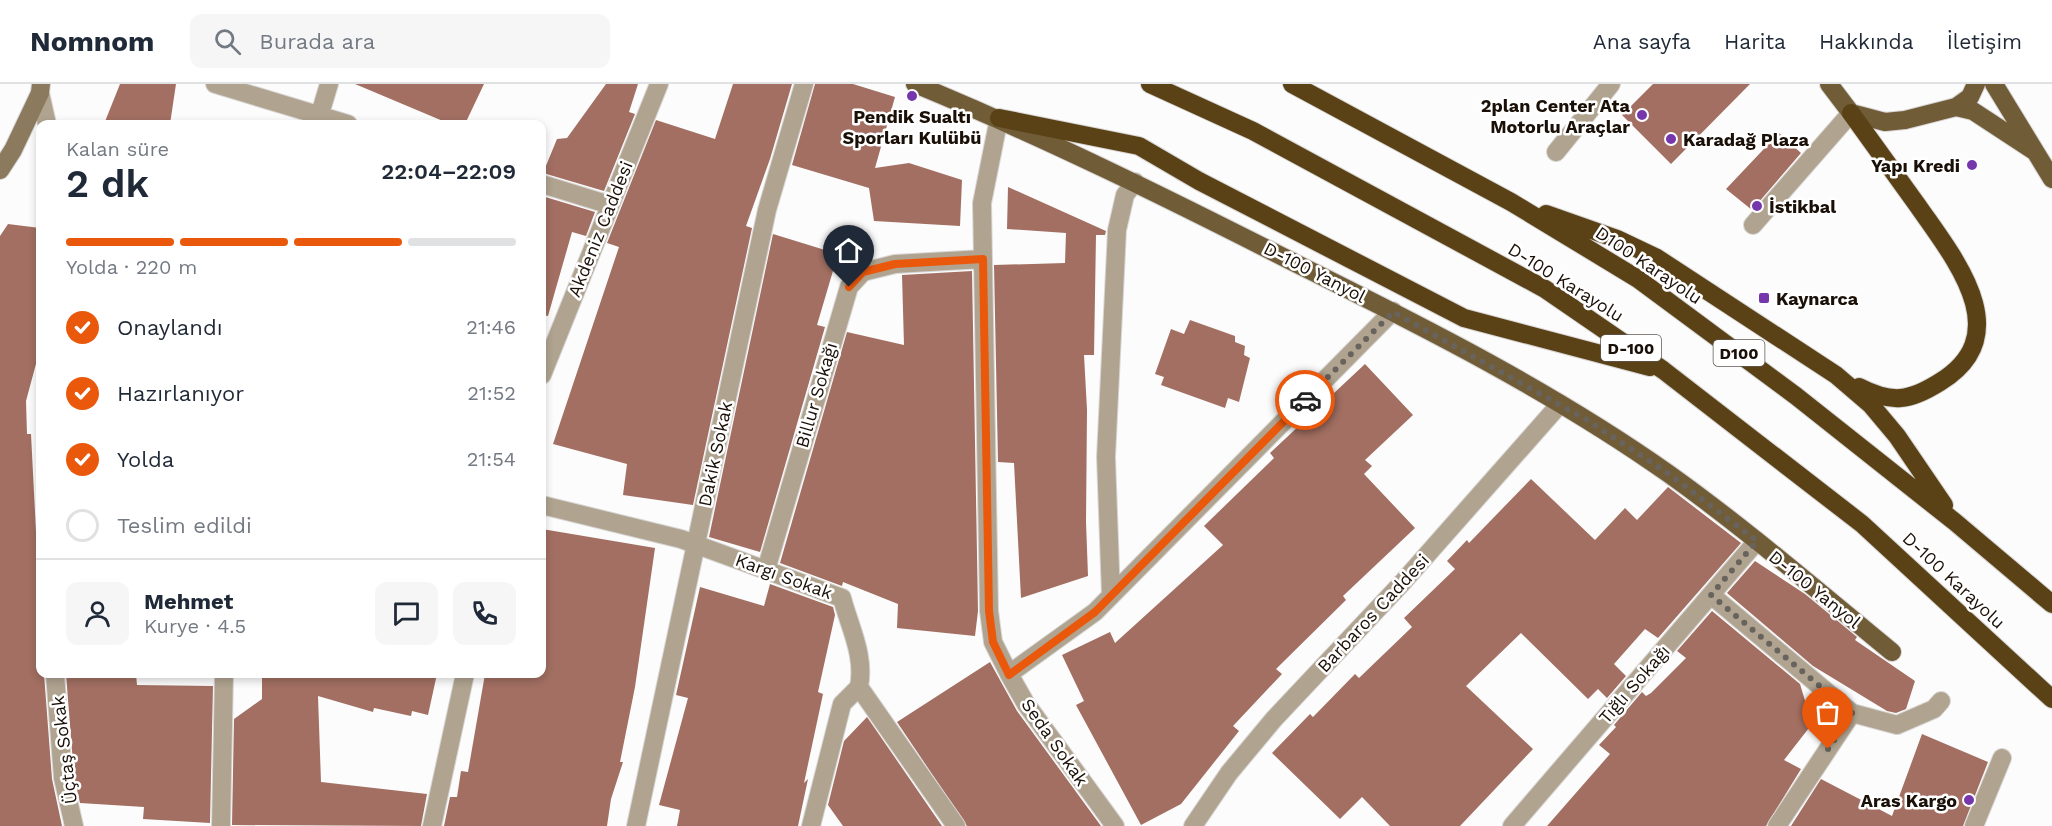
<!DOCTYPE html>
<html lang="tr">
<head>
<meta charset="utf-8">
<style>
	:root { --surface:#fff; --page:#f6f6f7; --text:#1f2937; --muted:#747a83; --line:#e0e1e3; --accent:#ea580c }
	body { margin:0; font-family:"Work Sans",sans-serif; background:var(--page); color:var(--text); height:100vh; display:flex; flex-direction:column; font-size:22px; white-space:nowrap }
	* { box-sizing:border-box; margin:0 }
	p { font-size:20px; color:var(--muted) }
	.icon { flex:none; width:33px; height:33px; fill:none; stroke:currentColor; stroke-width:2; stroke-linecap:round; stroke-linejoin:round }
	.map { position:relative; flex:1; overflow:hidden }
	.details { position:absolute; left:36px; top:36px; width:510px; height:558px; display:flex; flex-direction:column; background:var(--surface); border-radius:12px; box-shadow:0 3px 9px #0003 }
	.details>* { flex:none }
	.pin { position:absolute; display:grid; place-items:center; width:51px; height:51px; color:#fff; margin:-62px -26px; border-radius:50% 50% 50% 0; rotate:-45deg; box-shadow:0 0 6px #0007 }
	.pin .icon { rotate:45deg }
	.courier { position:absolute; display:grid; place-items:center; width:60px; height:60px; margin:-30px; border:4px solid #ea580c; border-radius:50%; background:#fff; color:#222; box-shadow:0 2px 8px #0007 }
	.overview em { font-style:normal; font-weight:600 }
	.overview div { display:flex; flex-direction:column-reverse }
	.overview { display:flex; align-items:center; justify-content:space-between; height:102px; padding:0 30px }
	h1 { font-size:39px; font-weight:600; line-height:45px }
	.bar { display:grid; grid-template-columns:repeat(4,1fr); gap:9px 6px; align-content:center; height:72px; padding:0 30px }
	.bar i { height:8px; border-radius:4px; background:var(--line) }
	.bar .selected { background:var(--accent) }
	.bar p { grid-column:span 4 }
	.line { display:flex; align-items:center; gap:15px; padding:0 30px; border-top:2px solid var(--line) }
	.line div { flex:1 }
	.round { display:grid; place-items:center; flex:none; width:63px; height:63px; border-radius:12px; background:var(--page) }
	ol { padding:0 30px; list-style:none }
	li { display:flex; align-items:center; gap:18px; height:66px }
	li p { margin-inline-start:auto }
	li .icon { padding:6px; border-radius:50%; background:var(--accent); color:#fff; stroke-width:4 }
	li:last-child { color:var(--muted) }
	li i { width:33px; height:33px; border:3px solid var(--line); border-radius:50% }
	header { display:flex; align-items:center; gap:36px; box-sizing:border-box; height:84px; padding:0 30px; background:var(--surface); border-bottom:2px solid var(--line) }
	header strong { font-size:28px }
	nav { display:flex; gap:33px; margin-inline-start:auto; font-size:21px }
	.search { width:420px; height:54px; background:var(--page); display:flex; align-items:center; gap:15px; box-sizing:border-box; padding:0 21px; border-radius:12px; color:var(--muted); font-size:22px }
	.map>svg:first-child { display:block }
</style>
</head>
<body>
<header>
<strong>Nomnom</strong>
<div class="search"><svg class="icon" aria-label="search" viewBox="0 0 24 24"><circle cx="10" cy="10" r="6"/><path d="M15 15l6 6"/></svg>Burada ara</div>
<nav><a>Ana sayfa</a><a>Harita</a><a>Hakkında</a><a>İletişim</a></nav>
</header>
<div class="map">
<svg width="2052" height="742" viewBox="0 0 2052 742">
	<rect width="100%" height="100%" fill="#fcfcfc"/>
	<path fill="#a26f62" d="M 120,0 L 176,0 L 170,40 L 104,40 Z
		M 355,0 L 484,0 L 465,40 L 450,40 Z
		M 606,0 L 638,0 L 629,28 L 635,30 L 604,107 L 543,89 L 557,55 L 567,54 Z
		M 733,0 L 792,0 L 770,75 L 746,142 L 752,144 L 693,421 L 623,411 L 627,380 L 553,360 L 619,163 L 607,159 L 656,36 L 715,55 Z
		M 815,0 L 853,0 L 895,13 L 875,84 L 909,79 L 962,96 L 960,142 L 874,137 L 869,104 L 792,81 Z
		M 1653,0 L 1750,0 L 1671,80 L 1622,31 Z
		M 1779,49 L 1801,69 L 1752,126 L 1726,105 Z
		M 1008,103 L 1106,147 L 1105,151 L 1096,151 L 1094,271 L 1084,271 L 1087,326 L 1086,438 L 1088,492 L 1021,514 L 1014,379 L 998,378 L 994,181 L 1065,179 L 1066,149 L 1007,145 Z
		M 542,112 L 595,128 L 586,152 L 572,148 L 548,232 L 542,231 Z
		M 8,140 L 40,144 L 40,265 L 26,317 L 27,350 L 31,350 L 36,448 L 40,476 L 40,590 L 44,590 L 52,695 L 62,742 L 0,742 L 0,152 Z
		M 773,150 L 838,170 L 817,241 L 825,243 L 760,468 L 709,453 Z
		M 972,187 L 978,527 L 975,552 L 897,544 L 898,520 L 843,498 L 842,502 L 780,479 L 847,248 L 904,261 L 902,191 Z
		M 1190,236 L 1235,252 L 1235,258 L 1245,262 L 1244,271 L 1250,274 L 1239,318 L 1228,314 L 1225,324 L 1161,301 L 1164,293 L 1155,290 L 1171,245 L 1184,250 Z
		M 1365,280 L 1413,331 L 1365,376 L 1372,382 L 1364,390 L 1415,444 L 1343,512 L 1346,516 L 1276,585 L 1282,590 L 1233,642 L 1239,647 L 1181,720 L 1141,741 L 1076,621 L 1084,617 L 1062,571 L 1110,548 L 1115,559 L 1223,461 L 1204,442 L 1274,374 L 1270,369 Z
		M 1531,395 L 1595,456 L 1625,424 L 1637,436 L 1668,403 L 1741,459 L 1658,554 L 1645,545 L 1614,580 L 1626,592 L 1607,614 L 1598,605 L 1588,615 L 1521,549 L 1466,602 L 1533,665 L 1460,742 L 1390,742 L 1362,713 L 1340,735 L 1272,669 L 1310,630 L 1313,633 L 1355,590 L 1359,594 L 1412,543 L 1404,534 L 1455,485 L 1447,477 L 1467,456 L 1469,459 Z
		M 542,445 L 655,464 L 635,603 L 620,678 L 623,678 L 611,715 L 607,742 L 444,742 L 450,713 L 457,713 L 461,687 L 468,688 L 485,590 L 542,590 Z
		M 1755,477 L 1805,510 L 1857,553 L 1855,556 L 1915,597 L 1906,625 L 1896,629 L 1887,627 L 1813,582 L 1727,509 Z
		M 770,500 L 833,523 L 835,531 L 818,608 L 823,610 L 804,699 L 808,695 L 798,742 L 677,742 L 680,726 L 659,721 L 688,614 L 676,611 L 700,503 L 764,522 Z
		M 1712,527 L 1800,600 L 1812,640 L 1784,676 L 1801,685 L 1766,742 L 1547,742 L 1610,670 L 1599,661 L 1616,643 L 1614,641 L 1642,608 L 1646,612 L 1651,609 L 1686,574 L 1677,567 Z
		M 990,578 L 1017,627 L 1101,742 L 967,742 L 897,638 Z
		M 66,590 L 136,590 L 137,601 L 213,602 L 210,739 L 143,735 L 144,723 L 80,719 L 74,692 Z
		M 262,590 L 437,590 L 428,631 L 412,627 L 411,632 L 374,624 L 373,628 L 318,612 L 321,698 L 427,710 L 421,742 L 232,741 L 234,635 L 262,615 Z
		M 867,633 L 942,742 L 843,742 L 828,721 L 844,657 Z
		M 1922,650 L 1988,678 L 1963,742 L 1791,742 L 1821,695 L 1892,732 Z"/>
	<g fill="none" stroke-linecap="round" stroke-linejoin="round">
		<g stroke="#d8d6d5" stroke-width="20">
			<path id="street" d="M 215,0 L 348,40
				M 40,9 L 47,40
				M 999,34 L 982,119 L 989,527 L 993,558 L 1009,590 L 1026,620 L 1115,742
				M 317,40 L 329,0
				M 1556,68 L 1611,0
				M 542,100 L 610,121
				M 1753,141 L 1851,29
				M 542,291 L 659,0
				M 542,421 L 681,455 L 842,514 C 850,544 865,571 859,603 L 956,742
				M 766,486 L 849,203 L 863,188 L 895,180 L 983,175
				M 1711,511 L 1852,629 L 1897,641 L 1934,625 L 1941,617
				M 1111,512 L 1106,373 L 1117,146 L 1125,111 L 1135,98
				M 55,590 L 63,694 L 74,742
				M 1009,590 L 1095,528 L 1393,227
				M 221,742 L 224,590
				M 432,742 L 465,590
				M 636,742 L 767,126 L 804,0
				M 811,742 L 842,620 L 859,603
				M 1193,742 L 1229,689 L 1274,635 L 1402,499 L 1560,320
				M 1512,742 L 1757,457
				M 1777,742 L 1852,629
				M 1974,742 L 2002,674"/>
		</g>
		<g stroke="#d8d6d5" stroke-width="20">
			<path id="secondary" d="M 0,86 L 13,66 L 40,9 L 41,0"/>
		</g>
		<g stroke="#d8d6d5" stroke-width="20">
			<path id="primary" d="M 915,0 C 1046,54 1171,116 1297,180 C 1424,243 1553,308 1669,390 C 1746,445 1819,508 1892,568
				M 1829,0 L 1851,29 L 1885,38 L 1905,36 L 1956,23 L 1973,27 L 2034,67
				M 1994,0 L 2052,95
				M 1956,23 L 1970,13 L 1976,0"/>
		</g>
		<g stroke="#d8d6d5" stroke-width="20">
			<path id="highway" d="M 1150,0 L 1253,47 L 1545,205 L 1663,286 L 1862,440 L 2052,615
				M 1292,0 L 1511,118 L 1638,195 L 1796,312 L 1955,438 L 2052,520
				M 1851,29 C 1873,60 1896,91 1918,122 C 1954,174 2018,250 1940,298 C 1910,317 1892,320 1859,303
				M 999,34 L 1139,62 L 1199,97 L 1464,234 L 1650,283
				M 1546,130 L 1617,155 L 1657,174 L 1836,291 L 1871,321 L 1897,352 L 1944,421"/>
		</g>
		<use href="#street" stroke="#b0a490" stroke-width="18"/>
		<use href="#secondary" stroke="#8b7a5d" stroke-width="18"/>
		<use href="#primary" stroke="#715c38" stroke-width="18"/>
		<use href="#highway" stroke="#5a4216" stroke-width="18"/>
	</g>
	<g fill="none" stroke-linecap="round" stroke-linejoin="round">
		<path stroke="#69635d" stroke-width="6" stroke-dasharray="0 10.8" d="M 1305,316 L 1393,228 L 1587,336 L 1669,390 L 1757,457 L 1711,511 L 1852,629 L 1828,665"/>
		<path stroke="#ea580c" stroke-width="8" d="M 849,203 L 863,188 L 895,180 L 983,175 L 989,527 L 993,558 L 1009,591 L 1095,528 L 1305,316"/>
	</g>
	<g fill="#7737ac" stroke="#fff" stroke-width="2">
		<circle cx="912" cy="12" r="6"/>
		<circle cx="1642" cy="31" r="6"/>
		<circle cx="1671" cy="55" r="6"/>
		<circle cx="1972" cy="81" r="6"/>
		<circle cx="1757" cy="122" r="6"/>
		<rect x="1758" y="208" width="12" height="12" rx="3"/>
		<circle cx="1969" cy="716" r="6"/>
	</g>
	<g text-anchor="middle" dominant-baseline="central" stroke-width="5" stroke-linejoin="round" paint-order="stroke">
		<g fill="#fff" stroke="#5f5852" stroke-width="1.5">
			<rect x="1601" y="251" width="60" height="26" rx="4.5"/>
			<rect x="1713.5" y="256" width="51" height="26" rx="4.5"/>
		</g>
		<g font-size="16" font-weight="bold" fill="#1a1008">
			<text x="1631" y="264">D-100</text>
			<text x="1739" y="269">D100</text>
		</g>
		<g font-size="18" font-weight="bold" fill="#1a1008" stroke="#fff" text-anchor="end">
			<text x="1630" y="21">2plan Center Ata<tspan x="1630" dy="21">Motorlu Araçlar</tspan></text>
			<text x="912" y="32" text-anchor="middle">Pendik Sualtı<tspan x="912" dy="21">Sporları Kulübü</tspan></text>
			<text x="1683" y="55" text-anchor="start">Karadağ Plaza</text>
			<text x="1960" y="81">Yapı Kredi</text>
			<text x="1769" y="122" text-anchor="start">İstikbal</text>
			<text x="1776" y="214" text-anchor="start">Kaynarca</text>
			<text x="1957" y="716">Aras Kargo</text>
		</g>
		<g font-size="18" fill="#1a1008" stroke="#fff">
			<text transform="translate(600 145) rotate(-68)">Akdeniz Caddesi</text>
			<text transform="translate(1649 181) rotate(34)">D100 Karayolu</text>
			<text transform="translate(1315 188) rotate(27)">D-100 Yanyol</text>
			<text transform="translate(1566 198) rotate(32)">D-100 Karayolu</text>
			<text transform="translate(816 311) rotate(-74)">Billur Sokağı</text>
			<text transform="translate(715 370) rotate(-78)">Dakik Sokak</text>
			<text transform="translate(784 492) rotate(20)">Kargı Sokak</text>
			<text transform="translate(1954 496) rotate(43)">D-100 Karayolu</text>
			<text transform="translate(1815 505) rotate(39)">D-100 Yanyol</text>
			<text transform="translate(1373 529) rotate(-47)">Barbaros Caddesi</text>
			<text transform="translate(1634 600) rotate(-49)">Tığlı Sokağı</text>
			<text transform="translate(1055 658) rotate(55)">Seda Sokak</text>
			<text transform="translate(64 666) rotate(-97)">Üçtaş Sokak</text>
		</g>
	</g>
</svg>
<div class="pin" style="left:1828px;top:665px;background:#ea580c"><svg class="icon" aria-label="bag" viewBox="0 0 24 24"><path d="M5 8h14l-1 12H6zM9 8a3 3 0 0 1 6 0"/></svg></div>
<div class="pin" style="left:849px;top:203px;background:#1f2937"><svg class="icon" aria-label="home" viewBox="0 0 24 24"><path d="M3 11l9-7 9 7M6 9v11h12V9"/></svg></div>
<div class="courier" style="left:1305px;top:316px"><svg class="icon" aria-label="car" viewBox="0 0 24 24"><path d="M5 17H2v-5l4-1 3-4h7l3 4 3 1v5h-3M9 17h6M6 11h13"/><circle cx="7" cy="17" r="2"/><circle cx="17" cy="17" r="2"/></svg></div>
<section class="details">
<div class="overview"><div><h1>2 dk</h1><p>Kalan süre</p></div><em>22:04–22:09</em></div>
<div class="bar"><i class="selected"></i><i class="selected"></i><i class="selected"></i><i></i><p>Yolda · 220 m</p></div>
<ol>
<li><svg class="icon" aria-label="check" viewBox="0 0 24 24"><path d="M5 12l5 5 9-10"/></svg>Onaylandı<p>21:46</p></li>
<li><svg class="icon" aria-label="check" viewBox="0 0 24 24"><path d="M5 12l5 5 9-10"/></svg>Hazırlanıyor<p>21:52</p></li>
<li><svg class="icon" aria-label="check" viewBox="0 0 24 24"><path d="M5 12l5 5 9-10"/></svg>Yolda<p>21:54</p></li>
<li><i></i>Teslim edildi</li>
</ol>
<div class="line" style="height:108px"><a class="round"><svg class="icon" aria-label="person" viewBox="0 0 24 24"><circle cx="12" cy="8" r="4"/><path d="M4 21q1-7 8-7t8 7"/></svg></a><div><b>Mehmet</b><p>Kurye · 4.5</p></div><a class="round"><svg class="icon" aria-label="chat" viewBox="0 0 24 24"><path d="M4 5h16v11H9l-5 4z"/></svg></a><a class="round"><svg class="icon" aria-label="phone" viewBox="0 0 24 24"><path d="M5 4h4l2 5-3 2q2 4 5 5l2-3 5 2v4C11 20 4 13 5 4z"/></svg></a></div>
</section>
</div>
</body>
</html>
